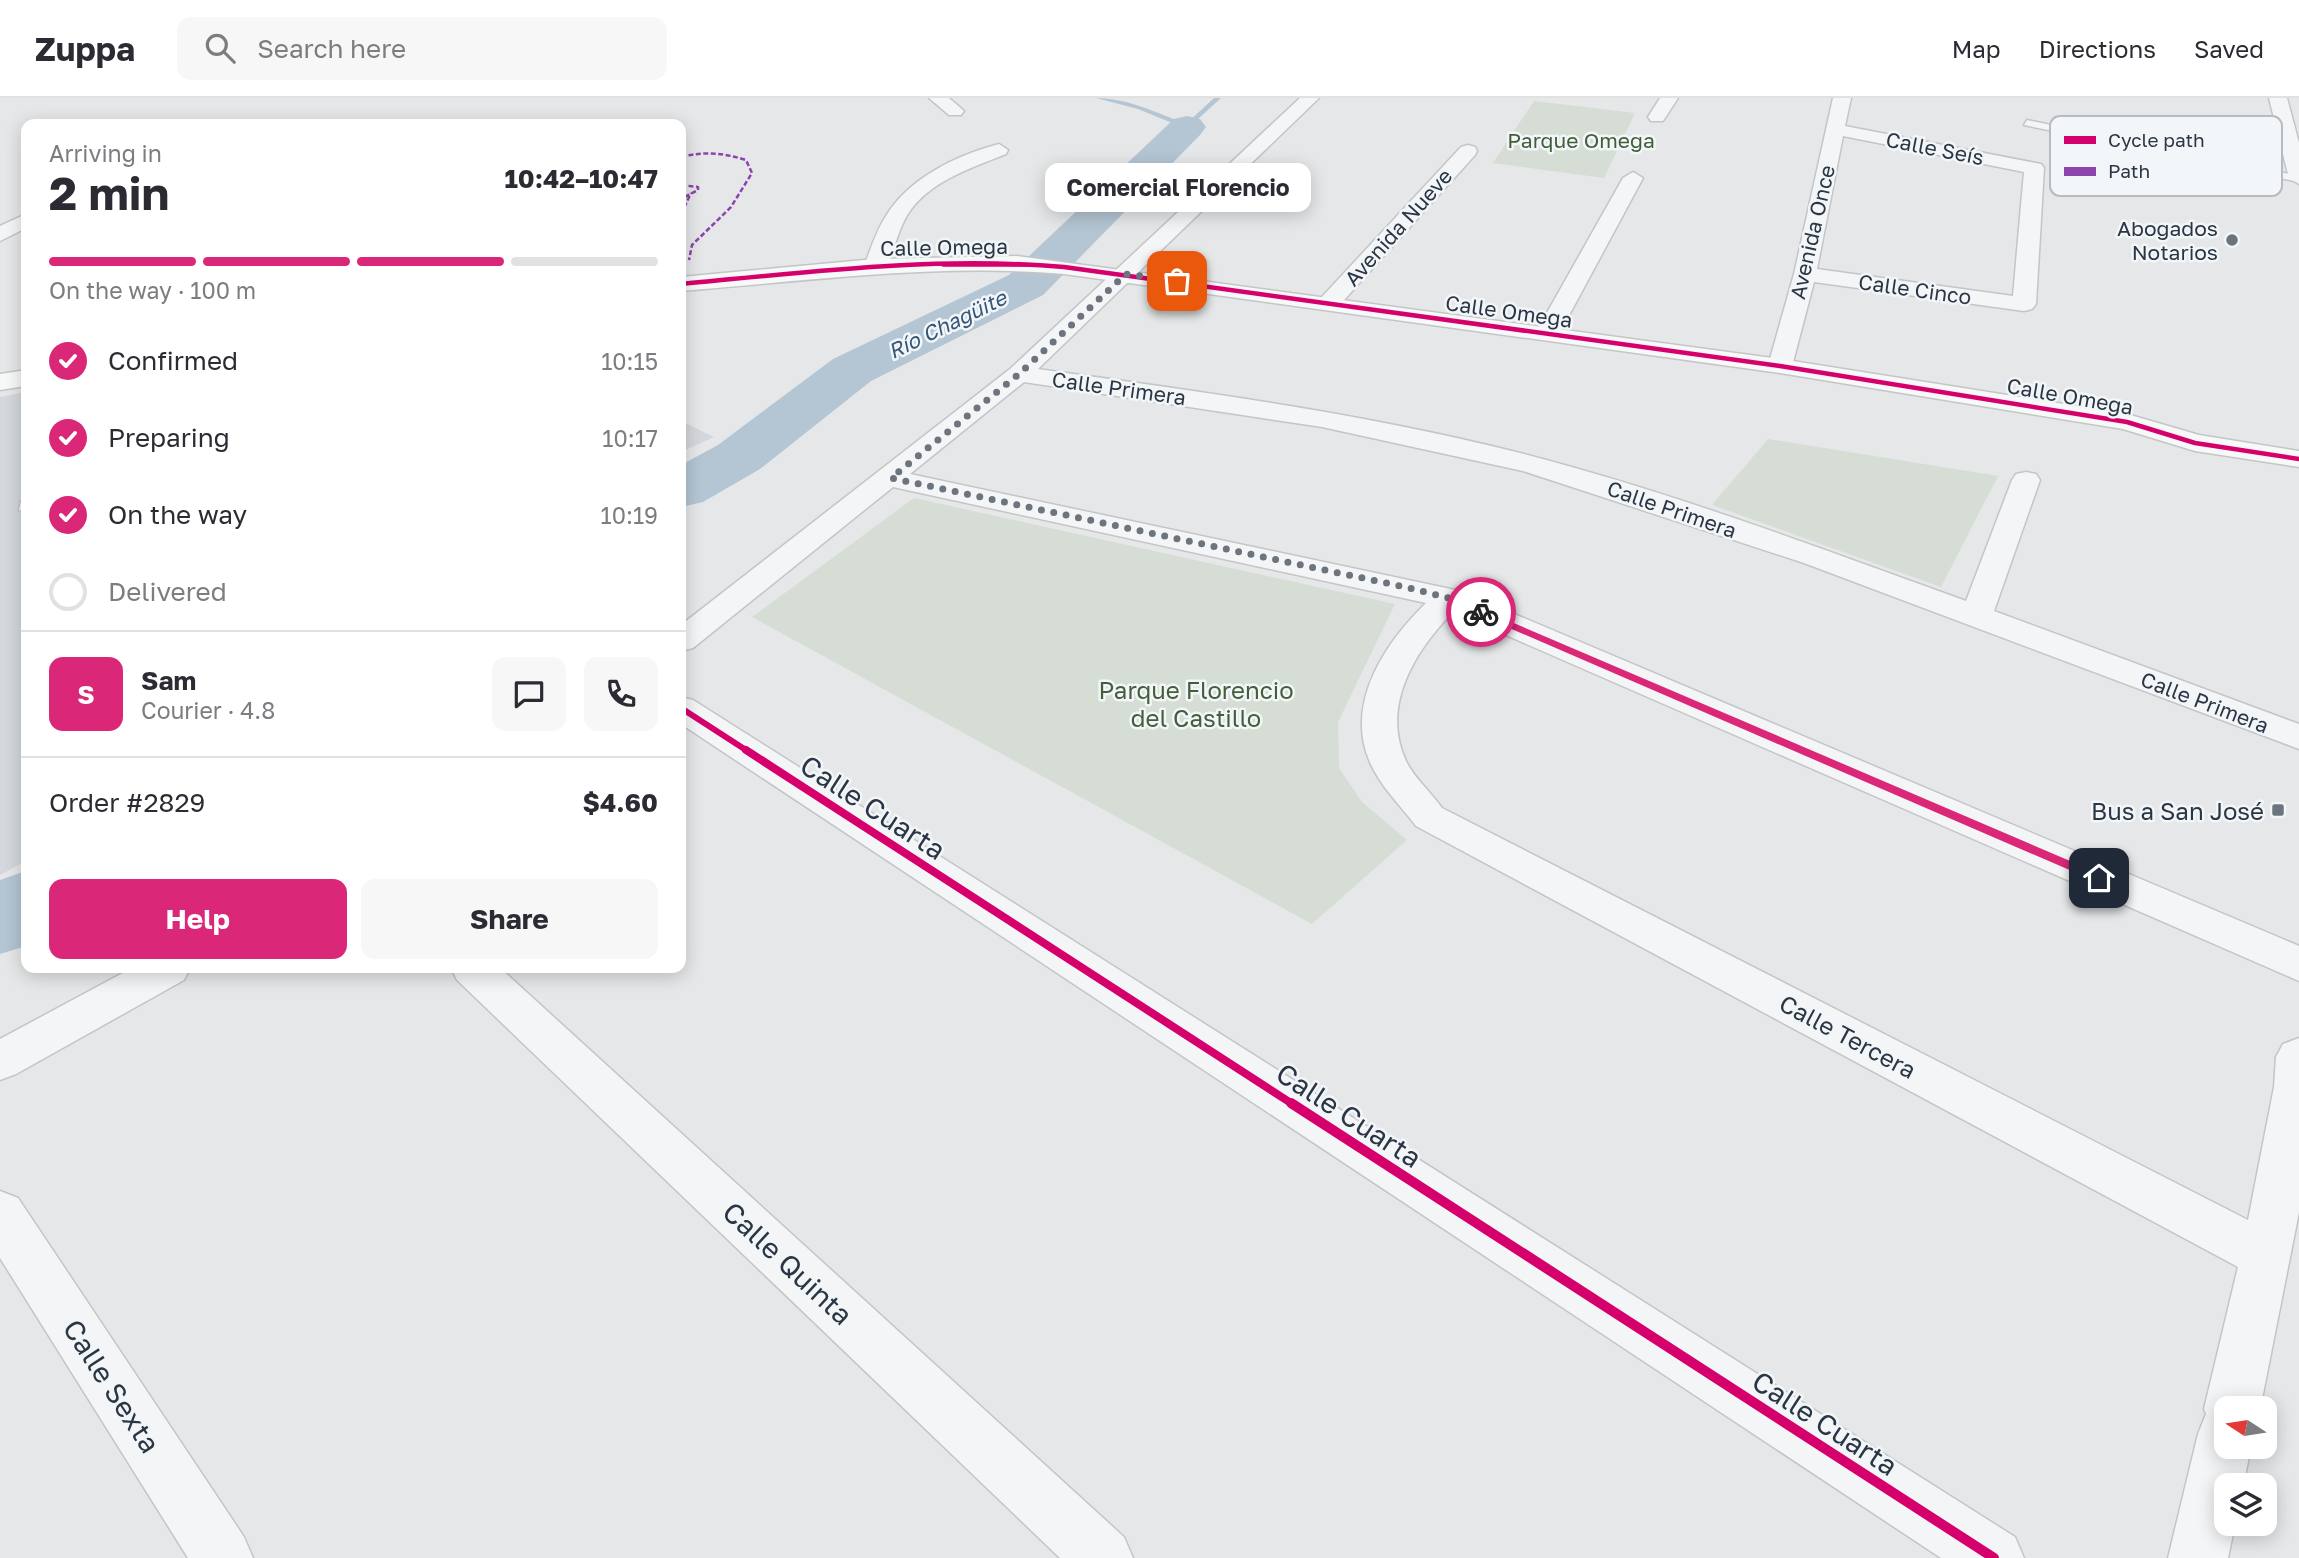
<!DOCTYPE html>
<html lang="en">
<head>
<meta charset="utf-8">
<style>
	:root { --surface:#fff; --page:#f7f7f7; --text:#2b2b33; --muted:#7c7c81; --line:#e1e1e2; --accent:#db2777 }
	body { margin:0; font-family:"Golos Text",sans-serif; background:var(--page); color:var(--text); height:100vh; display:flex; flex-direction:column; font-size:26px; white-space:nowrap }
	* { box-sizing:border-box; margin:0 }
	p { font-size:23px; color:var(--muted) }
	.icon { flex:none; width:38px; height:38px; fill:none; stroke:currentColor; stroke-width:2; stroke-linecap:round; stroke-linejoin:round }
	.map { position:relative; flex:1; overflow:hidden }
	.details { position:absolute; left:21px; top:21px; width:665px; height:854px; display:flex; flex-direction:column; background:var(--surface); border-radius:14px; box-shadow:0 4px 18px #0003 }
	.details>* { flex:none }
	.needle { width:46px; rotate:282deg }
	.tools { position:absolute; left:2214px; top:1298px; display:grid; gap:14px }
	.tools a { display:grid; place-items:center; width:63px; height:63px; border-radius:14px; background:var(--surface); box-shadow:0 4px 18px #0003; font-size:35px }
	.pin { position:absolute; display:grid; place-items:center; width:60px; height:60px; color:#fff; margin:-30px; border-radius:14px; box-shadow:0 4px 10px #0006 }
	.courier { position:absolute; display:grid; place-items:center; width:70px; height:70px; margin:-35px; border:5px solid #db2777; border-radius:50%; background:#fff; color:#222; box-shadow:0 2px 9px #0007 }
	.bubble { position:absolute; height:49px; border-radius:14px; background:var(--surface); box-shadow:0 4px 18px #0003; font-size:23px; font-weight:700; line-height:49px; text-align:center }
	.head em { font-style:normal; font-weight:700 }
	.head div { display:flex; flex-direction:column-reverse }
	.head { display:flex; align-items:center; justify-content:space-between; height:119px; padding:0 28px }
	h1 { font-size:46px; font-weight:700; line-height:52px }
	.bar { display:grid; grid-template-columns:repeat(4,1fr); gap:10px 7px; align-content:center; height:84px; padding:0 28px }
	.bar i { height:9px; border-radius:5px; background:var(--line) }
	.bar .selected { background:var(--accent) }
	.bar p { grid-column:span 4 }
	.line { display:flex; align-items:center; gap:18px; padding:0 28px; border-top:2px solid var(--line) }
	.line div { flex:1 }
	.round { display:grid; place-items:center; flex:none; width:74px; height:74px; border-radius:14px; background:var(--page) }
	ol { padding:0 28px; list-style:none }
	li { display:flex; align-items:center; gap:21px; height:77px }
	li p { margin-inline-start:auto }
	li .icon { padding:7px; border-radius:50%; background:var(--accent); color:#fff; stroke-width:4 }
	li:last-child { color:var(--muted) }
	li i { width:38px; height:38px; border:4px solid var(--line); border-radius:50% }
	.primary-button { display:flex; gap:14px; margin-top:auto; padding:14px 28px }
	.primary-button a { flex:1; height:80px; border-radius:14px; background:var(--accent); color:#fff; font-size:28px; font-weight:700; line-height:80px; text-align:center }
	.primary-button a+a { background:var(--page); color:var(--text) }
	header { display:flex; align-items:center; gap:42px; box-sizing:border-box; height:98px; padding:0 35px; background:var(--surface); border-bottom:2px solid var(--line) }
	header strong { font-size:33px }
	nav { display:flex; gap:38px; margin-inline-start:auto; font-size:24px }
	.search { width:490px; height:63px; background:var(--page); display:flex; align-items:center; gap:18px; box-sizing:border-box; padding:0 24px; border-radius:14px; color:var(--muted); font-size:26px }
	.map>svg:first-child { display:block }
</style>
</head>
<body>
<header>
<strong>Zuppa</strong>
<div class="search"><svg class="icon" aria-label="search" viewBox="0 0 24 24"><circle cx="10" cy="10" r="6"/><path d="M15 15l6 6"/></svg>Search here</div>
<nav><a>Map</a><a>Directions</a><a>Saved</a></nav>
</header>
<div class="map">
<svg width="2299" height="1460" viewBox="0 0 2299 1460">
	<rect width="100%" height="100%" fill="#e5e7e9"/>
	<path fill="#d4d7dc" d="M 26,294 L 26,763 L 0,777 L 0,299 Z
		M 681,323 L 714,339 L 681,354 Z"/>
	<path fill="#d6ddd5" d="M 1534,3 L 1635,15 L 1604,80 L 1493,65 Z
		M 1768,341 L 1998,378 L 1941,489 L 1712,407 Z
		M 914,400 L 1395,506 L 1338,624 L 1339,670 L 1362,704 L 1407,742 L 1312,826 L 752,519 Z"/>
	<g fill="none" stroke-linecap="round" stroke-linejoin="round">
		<path fill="#b4c5d3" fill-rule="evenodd" d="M 1096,0 C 1127,0 1157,15 1186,26 L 1214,0 L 1221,0 L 1187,31 L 1138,11 Z"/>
		<path fill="#b4c5d3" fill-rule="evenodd" d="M 1187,18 L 1200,21 L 1206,29 L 1200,37 L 1043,197 L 871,283 L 760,371 L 703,404 L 681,409 L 681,367 L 718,347 L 833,261 L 1009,177 L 1174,21 Z
			M 26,773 L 26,848 L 0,856 L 0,782 Z"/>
		<g stroke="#c3c5c7" stroke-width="3">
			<path id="lane" d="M 2027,22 L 2299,78 L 2299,84 L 2024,27 Z
				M 26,402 L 26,416 L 19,412 L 21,403 Z"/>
		</g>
		<g stroke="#c3c5c7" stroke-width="3">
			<path id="street" d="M 929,0 L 949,0 L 964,13 L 961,17 L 949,17 Z
				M 1300,0 L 1319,0 L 1038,271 C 1196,293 1354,314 1508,352 C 1663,391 1815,448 1966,503 L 2012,382 L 2016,376 L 2026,374 L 2036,376 L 2040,382 L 1994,513 L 2299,626 L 2299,651 L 1804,465 L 1523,373 L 1322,329 L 1024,284 L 910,376 L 1460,493 L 2299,848 L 2299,883 L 1453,514 C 1416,552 1380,607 1406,663 C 1414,680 1431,694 1442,710 L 2248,1122 L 2274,989 L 2276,959 L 2283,946 L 2299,940 L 2299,1114 L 2260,1311 L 2226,1311 L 2226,1349 L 2251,1349 L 2243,1388 L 2226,1388 L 2226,1426 L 2235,1426 L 2228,1460 L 2168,1460 L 2198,1336 L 2206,1316 L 2204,1311 L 2238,1169 L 1416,728 C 1400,707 1379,687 1369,662 C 1345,604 1386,544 1426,505 L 893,389 L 693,550 L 681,553 L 681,527 L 1010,271 Z
				M 1660,0 L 1678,0 L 1663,23 L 1651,23 L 1648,19 Z
				M 1833,0 L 1851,0 L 1845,28 L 2041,66 L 2044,70 L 2036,206 L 2032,211 L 2024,213 L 1814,184 L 1792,268 L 1789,273 L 1771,273 L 1768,268 L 1794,176 ZM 1843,38 L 2024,74 L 2013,198 L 1817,171 Z
				M 2269,0 L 2287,0 L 2299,45 L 2299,86 L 2289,80 Z
				M 999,46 L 1008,52 L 1006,56 C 969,71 923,85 904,123 C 896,139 893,158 883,173 L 867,173 L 864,168 C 871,151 876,133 886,118 C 909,80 957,57 999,46 Z
				M 1468,47 L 1475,49 L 1477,53 L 1475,57 L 1336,211 L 1320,211 L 1316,206 L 1320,201 L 1461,49 Z
				M 1633,74 L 1643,80 L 1559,236 L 1555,241 L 1539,241 L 1535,236 L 1623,80 Z
				M 26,116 L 26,130 L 0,143 L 0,128 Z
				M 681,599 L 693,602 L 2015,1439 L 2024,1460 L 1941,1460 L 681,626 Z
				M 132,870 L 190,870 L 184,882 L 16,976 L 0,982 L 0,941 Z
				M 451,870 L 500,870 L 1124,1439 L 1133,1460 L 1060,1460 L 457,882 Z
				M 0,1093 L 18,1100 L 244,1439 L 253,1460 L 188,1460 L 0,1160 Z"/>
		</g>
		<g stroke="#c3c5c7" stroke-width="3">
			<path id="secondary" d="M 1017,158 L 1780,261 L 2127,316 L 2199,337 L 2299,353 L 2299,369 L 2195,353 L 2123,331 L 1780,275 L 1064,176 C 936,165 808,183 681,193 L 681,179 L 875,161 Z
				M 26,272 L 26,288 L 0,292 L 0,276 Z"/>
		</g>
		<use href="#lane" fill="#f4f5f6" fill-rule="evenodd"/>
		<use href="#street" fill="#f4f5f6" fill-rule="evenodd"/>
		<use href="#secondary" fill="#f7f8f8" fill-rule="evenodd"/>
		<path stroke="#8e44ad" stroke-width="2.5" stroke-dasharray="5 2.5" stroke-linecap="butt" d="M 681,59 C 704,53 724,55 746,62 L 752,75 L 731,109 L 692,147 L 689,162
			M 681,87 L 698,89 L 698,92 L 681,101
			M 681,116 L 691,95"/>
		<g stroke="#f3f6f8" stroke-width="6">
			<path id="cycleway-far4" d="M 943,167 L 1035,167"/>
		</g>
		<g stroke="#f3f6f8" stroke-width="7">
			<path id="cycleway-far3" d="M 681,186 C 808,174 936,158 1064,169 L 1780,268 L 2127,324 L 2195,345 L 2299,361"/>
		</g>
		<g stroke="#f3f6f8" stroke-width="10">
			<path id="cycleway-far2" d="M 681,610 L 749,654"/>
		</g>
		<g stroke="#f3f6f8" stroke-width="12">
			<path id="cycleway-far1" d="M 746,652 L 1294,1007"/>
		</g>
		<g stroke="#f3f6f8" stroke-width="14">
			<path id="cycleway" d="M 1291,1005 L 1994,1460"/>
		</g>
		<use href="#cycleway-far4" stroke="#d6006c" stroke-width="3.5"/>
		<use href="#cycleway-far3" stroke="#d6006c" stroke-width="4.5"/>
		<use href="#cycleway-far2" stroke="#d6006c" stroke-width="6"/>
		<use href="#cycleway-far1" stroke="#d6006c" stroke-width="8"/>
		<use href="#cycleway" stroke="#d6006c" stroke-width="10"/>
	</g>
	<path fill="#db2777" d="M 1481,511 L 2103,777 L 2105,780 L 2095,783 L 1477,516 Z"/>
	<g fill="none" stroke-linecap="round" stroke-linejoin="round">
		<path stroke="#6c747e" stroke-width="7" stroke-dasharray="0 12.6" d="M 1177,183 L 1126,176 L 1019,276 L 891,380 L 1405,489 L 1449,500 L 1481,514"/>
	</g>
	<g fill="#6c747e" stroke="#f3f6f8" stroke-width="2.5">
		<circle cx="2232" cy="142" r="7"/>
		<rect x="2271" y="705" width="14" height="14" rx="3.5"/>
	</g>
	<g text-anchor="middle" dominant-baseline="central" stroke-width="5" stroke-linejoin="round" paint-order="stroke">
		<g font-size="21" fill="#435f39" stroke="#f3f6f8">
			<text x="1581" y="42">Parque Omega</text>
		</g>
		<g font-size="21" fill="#2b3644" stroke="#f3f6f8">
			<text transform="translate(1935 50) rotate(11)">Calle Seís</text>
			<text transform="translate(1398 129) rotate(-48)">Avenida Nueve</text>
			<text transform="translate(1812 134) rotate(-77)">Avenida Once</text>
			<text transform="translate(944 149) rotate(-1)">Calle Omega</text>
			<text transform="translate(1915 191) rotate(8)">Calle Cinco</text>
			<text transform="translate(1509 213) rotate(8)">Calle Omega</text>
			<text transform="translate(1119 290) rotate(8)">Calle Primera</text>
			<text transform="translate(2070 298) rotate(10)">Calle Omega</text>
			<text transform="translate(1672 411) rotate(19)">Calle Primera</text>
			<text transform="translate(2205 604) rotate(21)">Calle Primera</text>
		</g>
		<g font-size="21" fill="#2b3644" stroke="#f3f6f8" text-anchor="end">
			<text x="2218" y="130">Abogados<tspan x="2218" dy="24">Notarios</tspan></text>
		</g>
		<g font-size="21" font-style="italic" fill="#355777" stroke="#f3f6f8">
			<text transform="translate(947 226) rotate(-26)">Río Chagüite</text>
		</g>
		<g font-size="24" fill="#435f39" stroke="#f3f6f8">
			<text x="1196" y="591">Parque Florencio<tspan x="1196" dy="28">del Castillo</tspan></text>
		</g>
		<g font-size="24" fill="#2b3644" stroke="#f3f6f8" text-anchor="end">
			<text x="2264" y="712">Bus a San José</text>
		</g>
		<g font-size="24" fill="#2b3644" stroke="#f3f6f8">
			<text transform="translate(1848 938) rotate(28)">Calle Tercera</text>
		</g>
		<g font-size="28" fill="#2b3644" stroke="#f3f6f8">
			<text transform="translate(873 709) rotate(33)">Calle Cuarta</text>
			<text transform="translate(1349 1017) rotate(33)">Calle Cuarta</text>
			<text transform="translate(788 1165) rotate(43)">Calle Quinta</text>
			<text transform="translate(112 1288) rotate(57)">Calle Sexta</text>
			<text transform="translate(1825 1325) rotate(33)">Calle Cuarta</text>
		</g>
	</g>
	<rect x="2050" y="18" width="232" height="80" rx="10" fill="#f3f6f8" stroke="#b7bcc2" stroke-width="2"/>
	<rect x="2064" y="38" width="32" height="8" fill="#d6006c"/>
	<rect x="2064" y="69" width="32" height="9" fill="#8e44ad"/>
	<g font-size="19" fill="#2b3644">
		<text x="2108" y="49">Cycle path</text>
		<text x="2108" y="80">Path</text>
	</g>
</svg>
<div class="tools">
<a><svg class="needle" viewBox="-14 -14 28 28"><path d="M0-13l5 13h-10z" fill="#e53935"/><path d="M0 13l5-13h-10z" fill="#7c7c81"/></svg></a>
<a><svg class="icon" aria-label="layers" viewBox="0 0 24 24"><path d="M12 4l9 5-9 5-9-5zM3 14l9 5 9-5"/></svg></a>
</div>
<div class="pin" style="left:1177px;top:183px;background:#ea580c"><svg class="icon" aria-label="bag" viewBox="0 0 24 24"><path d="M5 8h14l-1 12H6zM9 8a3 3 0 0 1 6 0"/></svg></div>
<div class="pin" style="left:2099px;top:780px;background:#1f2937"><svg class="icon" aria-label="home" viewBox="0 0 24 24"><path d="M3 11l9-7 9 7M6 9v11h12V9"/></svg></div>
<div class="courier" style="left:1481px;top:514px"><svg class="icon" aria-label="bike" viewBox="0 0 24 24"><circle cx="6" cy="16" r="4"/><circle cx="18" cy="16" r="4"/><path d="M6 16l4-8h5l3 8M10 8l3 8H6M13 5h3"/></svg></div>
<div class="bubble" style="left:1045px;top:65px;width:266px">Comercial Florencio</div>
<section class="details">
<div class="head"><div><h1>2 min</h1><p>Arriving in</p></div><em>10:42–10:47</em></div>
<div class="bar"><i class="selected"></i><i class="selected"></i><i class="selected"></i><i></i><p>On the way · 100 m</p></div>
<ol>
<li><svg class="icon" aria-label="check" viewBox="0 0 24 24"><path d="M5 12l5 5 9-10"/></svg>Confirmed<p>10:15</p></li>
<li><svg class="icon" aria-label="check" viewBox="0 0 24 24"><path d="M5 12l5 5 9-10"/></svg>Preparing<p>10:17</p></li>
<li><svg class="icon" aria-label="check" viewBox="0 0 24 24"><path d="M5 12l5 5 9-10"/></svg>On the way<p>10:19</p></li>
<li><i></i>Delivered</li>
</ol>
<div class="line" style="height:126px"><b class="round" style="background:var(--accent);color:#fff">S</b><div><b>Sam</b><p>Courier · 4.8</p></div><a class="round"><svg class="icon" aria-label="chat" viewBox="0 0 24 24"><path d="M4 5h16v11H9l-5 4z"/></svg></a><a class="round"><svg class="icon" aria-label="phone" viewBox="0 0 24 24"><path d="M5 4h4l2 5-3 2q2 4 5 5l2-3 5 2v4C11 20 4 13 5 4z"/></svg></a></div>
<div class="line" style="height:91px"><div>Order #2829</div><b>$4.60</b></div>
<div class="primary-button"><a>Help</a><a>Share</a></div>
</section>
</div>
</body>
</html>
